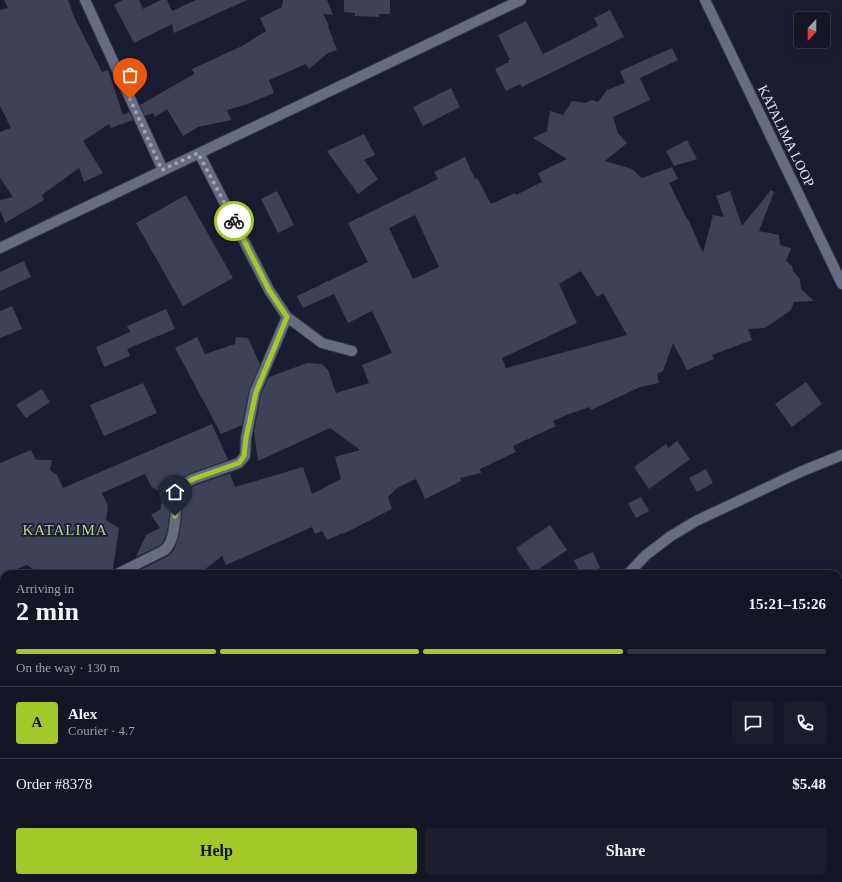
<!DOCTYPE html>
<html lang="en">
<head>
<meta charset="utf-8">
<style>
	:root { --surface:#141525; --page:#1d1e2d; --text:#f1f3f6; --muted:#9d9fa7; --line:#333442; --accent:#a2c929 }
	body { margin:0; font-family:Georgia,serif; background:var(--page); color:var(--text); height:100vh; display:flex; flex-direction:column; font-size:15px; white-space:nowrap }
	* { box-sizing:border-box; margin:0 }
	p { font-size:13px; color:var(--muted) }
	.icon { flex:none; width:22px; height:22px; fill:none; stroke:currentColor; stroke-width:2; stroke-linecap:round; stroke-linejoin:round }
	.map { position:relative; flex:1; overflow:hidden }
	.drawer { position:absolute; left:0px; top:570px; width:842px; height:312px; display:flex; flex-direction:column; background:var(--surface); border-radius:12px 12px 0 0; box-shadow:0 4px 16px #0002,0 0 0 1px var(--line) }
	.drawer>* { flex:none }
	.needle { width:26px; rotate:201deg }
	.controls { position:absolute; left:794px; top:12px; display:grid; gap:8px }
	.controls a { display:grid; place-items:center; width:36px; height:36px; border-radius:4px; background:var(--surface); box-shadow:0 4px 16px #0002,0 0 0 1px var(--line); font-size:20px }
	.pin { position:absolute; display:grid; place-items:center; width:34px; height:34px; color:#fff; margin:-41px -17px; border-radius:50% 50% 50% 0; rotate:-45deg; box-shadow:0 0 4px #0007 }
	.pin .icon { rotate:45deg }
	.courier { position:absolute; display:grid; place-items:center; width:40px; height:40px; margin:-20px; border:3px solid #a2c929; border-radius:50%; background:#fff; color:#222; box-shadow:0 1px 5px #0007 }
	.overview em { font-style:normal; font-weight:800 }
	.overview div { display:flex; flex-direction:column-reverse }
	.overview { display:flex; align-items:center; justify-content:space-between; height:68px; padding:0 16px }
	h1 { font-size:26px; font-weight:800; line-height:30px }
	.bar { display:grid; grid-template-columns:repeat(4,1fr); gap:6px 4px; align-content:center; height:48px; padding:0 16px }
	.bar i { height:5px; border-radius:3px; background:var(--line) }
	.bar .selected { background:var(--accent) }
	.bar p { grid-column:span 4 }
	.line { display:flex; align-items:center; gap:10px; padding:0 16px; border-top:1px solid var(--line) }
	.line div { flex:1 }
	.round { display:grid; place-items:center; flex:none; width:42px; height:42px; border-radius:4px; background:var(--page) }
	.cta { display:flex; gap:8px; margin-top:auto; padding:8px 16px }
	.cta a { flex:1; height:46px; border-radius:4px; background:var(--accent); color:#111; font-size:16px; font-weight:800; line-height:46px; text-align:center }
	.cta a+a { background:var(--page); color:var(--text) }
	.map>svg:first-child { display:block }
</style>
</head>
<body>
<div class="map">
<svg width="842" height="882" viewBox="0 0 842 882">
	<rect width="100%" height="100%" fill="#1a1c31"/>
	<path fill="#3f4158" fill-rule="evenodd" d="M 4,0 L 68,0 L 74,17 L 102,72 L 108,70 L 123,115 L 129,112 L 133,120 L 111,128 L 109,124 L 83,141 L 103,173 L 84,182 L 79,168 L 42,195 L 44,200 L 5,223 L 0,210 L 0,200 L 13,197 L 0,178 L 0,132 L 11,128 L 0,106 L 0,10 L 8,8 Z
		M 123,0 L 139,0 L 143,9 L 161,0 L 167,0 L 172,11 L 196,0 L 247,0 L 174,33 L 172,24 L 134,43 L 114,5 Z
		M 283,0 L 327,0 L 333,15 L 323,14 L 329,25 L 328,26 L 337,50 L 328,53 L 309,69 L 306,64 L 269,80 L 274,93 L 245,105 L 227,110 L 231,120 L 198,127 L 183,136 L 167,109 L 155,117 L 153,113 L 145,116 L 140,105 L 194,74 L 192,69 L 242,46 L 266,31 L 260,18 L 282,7 Z
		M 344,0 L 390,0 L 390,14 L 379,14 L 379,17 L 355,16 L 355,13 L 344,12 Z
		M 610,10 L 624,37 L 522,87 L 520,84 L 506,91 L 495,69 L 509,62 L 508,60 L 510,60 L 498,35 L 526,21 L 543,54 L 598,26 L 594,18 Z
		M 672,48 L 678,60 L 640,78 L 650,100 L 613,117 L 618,133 L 627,143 L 605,161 L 632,169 L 642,178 L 672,167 L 678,179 L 669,183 L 687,219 L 688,219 L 703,253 L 713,215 L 724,217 L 716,196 L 730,191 L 742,226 L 771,190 L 774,192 L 759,231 L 779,235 L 780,245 L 791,248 L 786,261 L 792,266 L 793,271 L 800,279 L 801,289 L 814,301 L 794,302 L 791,310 L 765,328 L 748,329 L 752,340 L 712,355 L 714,359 L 687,370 L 673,343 L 663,371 L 657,374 L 659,383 L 640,387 L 591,410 L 590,407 L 569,414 L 553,421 L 556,426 L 513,446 L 516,452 L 480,469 L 481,473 L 460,478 L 461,481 L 425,499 L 416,479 L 397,488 L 388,497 L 392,509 L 343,534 L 343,533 L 327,540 L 322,531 L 315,534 L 312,527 L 226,565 L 222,556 L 199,574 L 132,574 L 168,556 L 174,550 L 179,536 L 183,506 L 188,489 L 196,485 L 234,472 L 230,474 L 235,487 L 303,467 L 312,494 L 341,479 L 335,457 L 360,450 L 330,428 L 258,461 L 254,432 L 261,394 L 269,377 L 307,363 L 322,364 L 328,370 L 336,393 L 369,383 L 362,365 L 392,353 L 372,311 L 348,323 L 334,294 L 303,308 L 297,296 L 368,262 L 348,223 L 438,179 L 434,172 L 465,157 L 475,179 L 477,178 L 491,204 L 515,193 L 516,195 L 542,182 L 538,173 L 567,159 L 533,138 L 547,131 L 550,111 L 563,115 L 572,101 L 585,103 L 592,100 L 598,102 L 607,90 L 625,83 L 620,71 ZM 415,215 L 439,267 L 413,279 L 389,228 ZM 581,271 L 597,297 L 603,293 L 627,335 L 506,368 L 502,358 L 577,323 L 559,284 Z
		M 451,88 L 460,107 L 423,126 L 413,107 Z
		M 364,134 L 375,155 L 364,160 L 378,179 L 358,194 L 327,151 Z
		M 687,140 L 697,159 L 674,166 L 666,151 Z
		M 277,191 L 294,225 L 278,233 L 261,199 Z
		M 186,195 L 233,278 L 183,306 L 136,223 Z
		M 24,261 L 31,277 L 0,291 L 0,272 Z
		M 12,306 L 22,329 L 0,338 L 0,311 Z
		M 166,309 L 175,329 L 127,349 L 130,356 L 104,367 L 96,347 L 130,332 L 127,326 Z
		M 197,337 L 205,354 L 235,344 L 236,337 L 248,338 L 260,364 L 249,391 L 242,425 L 221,434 L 175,348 Z
		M 806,382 L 822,404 L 792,427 L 775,404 Z
		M 143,383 L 157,413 L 104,436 L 90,405 Z
		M 42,389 L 50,402 L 26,418 L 16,405 Z
		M 212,424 L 228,460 L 191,473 L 177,481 L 171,503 L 167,533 L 161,545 L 136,557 L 146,535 L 160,528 L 151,515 L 161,509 L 161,494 L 151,486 L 145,474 L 102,493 L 108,506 L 106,520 L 119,528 L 113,569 L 39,573 L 27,565 L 0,576 L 0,463 L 31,450 L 36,460 L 52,460 L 50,470 L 57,475 L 63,488 Z
		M 677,441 L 690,459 L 649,489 L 634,467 L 666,444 L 668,448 Z
		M 706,469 L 713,483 L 697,492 L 689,478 Z
		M 641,497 L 649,511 L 636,518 L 628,503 Z
		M 550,525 L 567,550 L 533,573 L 516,548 Z
		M 593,552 L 600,568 L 586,574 L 580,574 L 574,560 Z"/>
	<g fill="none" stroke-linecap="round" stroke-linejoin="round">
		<g stroke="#38384a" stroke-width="12">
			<path id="minor" d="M 85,0 L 163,170
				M 705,0 L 842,284
				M 199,153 L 269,290 L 287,317 L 322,343 L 352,351
				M 0,248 L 521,0
				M 117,574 L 165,550 C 176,539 174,519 177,504 C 179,498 181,491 182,485 L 193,479 L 239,463 L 245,456 L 246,438 L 255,392 L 287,317
				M 628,574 L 646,555 L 671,536 L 696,521 L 800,472 L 842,455
				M 0,680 L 4,673
				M 838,697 L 842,695
				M 838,768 L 842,765
				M 580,882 L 582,878
				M 749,882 L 752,878"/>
		</g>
		<use href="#minor" stroke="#686b84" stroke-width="10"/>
	</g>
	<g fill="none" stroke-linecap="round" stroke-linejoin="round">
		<path stroke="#a1a3b3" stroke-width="4" stroke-dasharray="0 7.2" d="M 130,99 L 162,170 L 198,153 L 234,221"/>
		<path stroke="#a2c929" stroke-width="5" d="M 175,516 L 182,485 L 193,479 L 239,463 L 244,456 L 246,438 L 256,392 L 287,317 L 269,290 L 234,221"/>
	</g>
	<g text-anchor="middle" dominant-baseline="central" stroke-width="3.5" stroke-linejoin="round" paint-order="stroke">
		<g font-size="14" fill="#e9ebf9" stroke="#1a1c31">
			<text transform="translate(786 136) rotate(64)">KATALIMA LOOP</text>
		</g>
		<g font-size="15" letter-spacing="1" fill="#bcd48a" stroke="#1a1c31">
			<text x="65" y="530">KATALIMA</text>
		</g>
	</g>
</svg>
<div class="controls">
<a><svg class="needle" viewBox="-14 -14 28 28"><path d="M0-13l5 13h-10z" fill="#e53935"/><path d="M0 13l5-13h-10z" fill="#9d9fa7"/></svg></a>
</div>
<div class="pin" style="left:130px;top:99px;background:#ea580c"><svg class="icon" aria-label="bag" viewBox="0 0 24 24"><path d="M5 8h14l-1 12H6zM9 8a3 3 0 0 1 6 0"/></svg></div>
<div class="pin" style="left:175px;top:516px;background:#1f2937"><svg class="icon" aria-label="home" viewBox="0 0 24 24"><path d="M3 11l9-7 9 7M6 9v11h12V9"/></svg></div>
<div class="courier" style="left:234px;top:221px"><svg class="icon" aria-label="bike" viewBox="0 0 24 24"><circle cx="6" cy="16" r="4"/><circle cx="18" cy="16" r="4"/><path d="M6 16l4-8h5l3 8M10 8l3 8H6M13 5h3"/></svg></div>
<section class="drawer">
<div class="overview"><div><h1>2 min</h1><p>Arriving in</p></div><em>15:21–15:26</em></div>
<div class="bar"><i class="selected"></i><i class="selected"></i><i class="selected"></i><i></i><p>On the way · 130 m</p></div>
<div class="line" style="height:72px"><b class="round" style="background:var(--accent);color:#111">A</b><div><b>Alex</b><p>Courier · 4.7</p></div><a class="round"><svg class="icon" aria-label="chat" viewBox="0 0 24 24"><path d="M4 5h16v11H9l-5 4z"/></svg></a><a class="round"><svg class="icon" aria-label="phone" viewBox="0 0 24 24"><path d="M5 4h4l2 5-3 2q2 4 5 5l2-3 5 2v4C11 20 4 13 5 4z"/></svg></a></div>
<div class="line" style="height:52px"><div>Order #8378</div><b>$5.48</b></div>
<div class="cta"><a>Help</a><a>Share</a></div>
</section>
</div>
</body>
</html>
